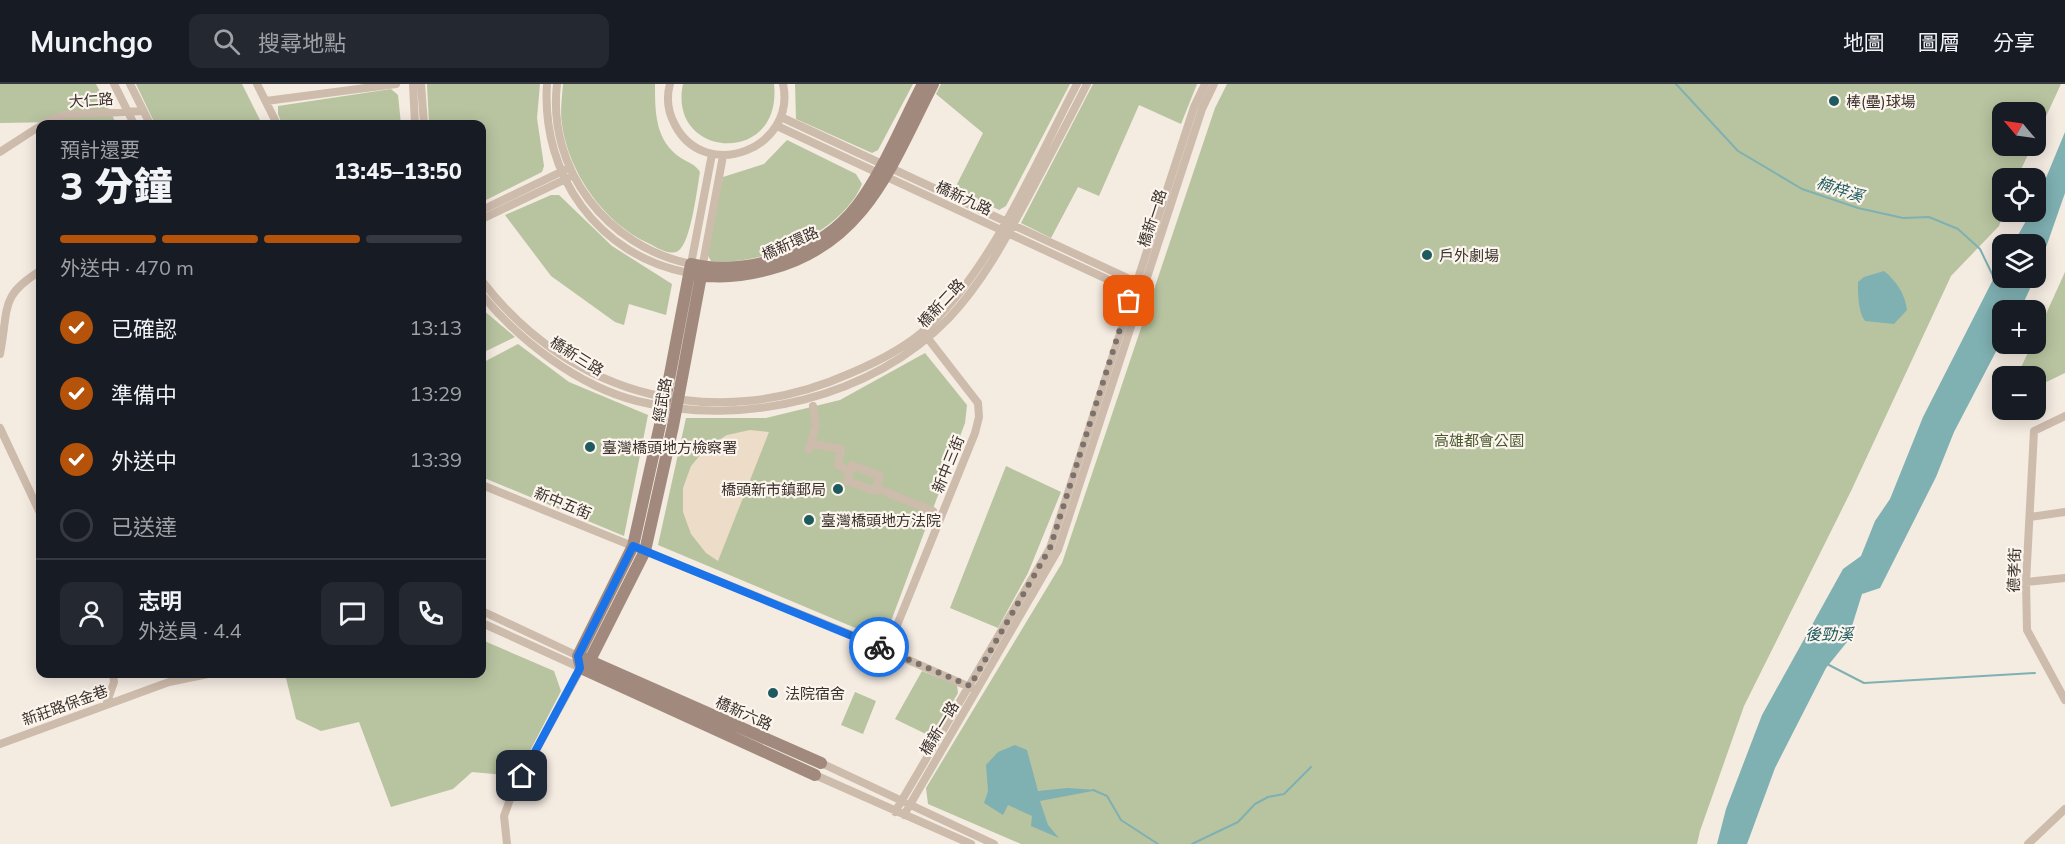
<!DOCTYPE html>
<html lang="zh-TW">
<head>
<meta charset="utf-8">
<style>
	:root { --surface:#171b24; --page:#242831; --text:#f1f3f6; --muted:#9ea1a6; --line:#363941; --accent:#b45309 }
	body { margin:0; font-family:Mulish,"Noto Sans TC",sans-serif; background:var(--page); color:var(--text); height:100vh; display:flex; flex-direction:column; font-size:22px; white-space:nowrap }
	* { box-sizing:border-box; margin:0 }
	p { font-size:20px; color:var(--muted) }
	.icon { flex:none; width:33px; height:33px; fill:none; stroke:currentColor; stroke-width:2; stroke-linecap:round; stroke-linejoin:round }
	.map { position:relative; flex:1; overflow:hidden }
	.panel { position:absolute; left:36px; top:36px; width:450px; height:558px; display:flex; flex-direction:column; background:var(--surface); border-radius:12px; box-shadow:0 3px 15px #0003 }
	.panel>* { flex:none }
	.needle { width:39px; rotate:299deg }
	.controls { position:absolute; left:1992px; top:18px; display:grid; gap:12px }
	.controls a { display:grid; place-items:center; width:54px; height:54px; border-radius:12px; background:var(--surface); box-shadow:0 3px 15px #0003; font-size:30px }
	.pin { position:absolute; display:grid; place-items:center; width:51px; height:51px; color:#fff; margin:-26px; border-radius:12px; box-shadow:0 3px 9px #0006 }
	.courier { position:absolute; display:grid; place-items:center; width:60px; height:60px; margin:-30px; border:4px solid #1a73e8; border-radius:50%; background:#fff; color:#222; box-shadow:0 2px 8px #0007 }
	.headline em { font-style:normal; font-weight:800 }
	.headline div { display:flex; flex-direction:column-reverse }
	.headline { display:flex; align-items:center; justify-content:space-between; height:102px; padding:0 24px }
	h1 { font-size:39px; font-weight:800; line-height:45px }
	.bar { display:grid; grid-template-columns:repeat(4,1fr); gap:9px 6px; align-content:center; height:72px; padding:0 24px }
	.bar i { height:8px; border-radius:4px; background:var(--line) }
	.bar .active { background:var(--accent) }
	.bar p { grid-column:span 4 }
	.line { display:flex; align-items:center; gap:15px; padding:0 24px; border-top:2px solid var(--line) }
	.line div { flex:1 }
	.round { display:grid; place-items:center; flex:none; width:63px; height:63px; border-radius:12px; background:var(--page) }
	ol { padding:0 24px; list-style:none }
	li { display:flex; align-items:center; gap:18px; height:66px }
	li p { margin-inline-start:auto }
	li .icon { padding:6px; border-radius:50%; background:var(--accent); color:#fff; stroke-width:4 }
	li:last-child { color:var(--muted) }
	li i { width:33px; height:33px; border:3px solid var(--line); border-radius:50% }
	header { display:flex; align-items:center; gap:36px; box-sizing:border-box; height:84px; padding:0 30px; background:var(--surface); border-bottom:2px solid var(--line) }
	header strong { font-size:28px }
	nav { display:flex; gap:33px; margin-inline-start:auto; font-size:21px }
	.search { width:420px; height:54px; background:var(--page); display:flex; align-items:center; gap:15px; box-sizing:border-box; padding:0 21px; border-radius:12px; color:var(--muted); font-size:22px }
	.map>svg:first-child { display:block }
</style>
</head>
<body>
<header>
<strong>Munchgo</strong>
<div class="search"><svg class="icon" aria-label="search" viewBox="0 0 24 24"><circle cx="10" cy="10" r="6"/><path d="M15 15l6 6"/></svg>搜尋地點</div>
<nav><a>地圖</a><a>圖層</a><a>分享</a></nav>
</header>
<div class="map">
<svg width="2065" height="760" viewBox="0 0 2065 760">
	<rect width="100%" height="100%" fill="#f4ebe1"/>
	<path fill="#b8c4a0" d="M 0,0 L 96,0 L 115,37 L 0,39 Z
		M 136,0 L 242,0 L 262,40 L 155,40 Z
		M 427,0 L 540,0 L 537,34 L 544,82 L 542,88 L 482,118 L 482,40 L 429,40 Z
		M 563,0 L 655,0 C 655,28 655,57 681,74 C 689,79 695,80 700,88 C 697,105 691,159 678,167 C 669,172 656,163 648,159 C 604,139 569,89 562,41 C 560,28 562,13 563,0 Z
		M 683,0 L 774,0 C 783,83 667,75 683,0 Z
		M 795,0 L 913,0 L 878,66 L 872,69 L 796,35 Z
		M 941,0 L 1070,0 L 1006,122 L 999,126 L 955,104 L 983,49 L 936,10 Z
		M 1093,0 L 1197,0 L 1181,40 L 1139,21 L 1099,112 L 1078,103 L 1051,154 L 1021,139 Z
		M 1227,0 L 2061,0 L 2036,54 L 2036,28 L 2002,28 L 2002,62 L 2032,62 L 2017,94 L 2002,94 L 2004,128 L 1999,142 L 1951,192 L 1851,407 L 1744,622 L 1700,747 L 1697,760 L 1021,760 L 928,720 L 926,704 L 1062,479 L 1215,24 Z
		M 391,5 L 398,11 L 401,40 L 282,40 L 278,30 L 278,22 Z
		M 787,56 L 856,90 L 862,100 C 842,149 762,183 711,177 L 706,168 L 723,93 L 764,80 Z
		M 551,111 L 559,111 L 612,162 L 672,200 L 666,231 L 629,220 L 624,241 L 615,238 L 551,192 L 505,131 Z
		M 2065,188 L 2065,289 L 2036,303 L 2036,292 L 2017,292 L 2032,260 L 2036,260 L 2036,252 Z
		M 482,225 L 515,253 L 482,269 Z
		M 518,260 L 569,298 L 648,331 L 624,452 L 482,393 L 482,279 Z
		M 925,269 L 967,321 L 965,339 L 884,556 L 658,461 L 686,334 L 766,334 L 840,316 Z
		M 1006,382 L 1061,408 L 1028,489 L 998,544 L 950,524 Z
		M 482,556 L 554,587 L 561,607 L 517,692 L 472,688 L 453,705 L 391,723 L 359,638 L 321,647 L 296,635 L 285,590 L 482,590 Z
		M 922,587 L 957,601 L 958,609 L 932,653 L 895,635 Z
		M 855,608 L 876,617 L 863,650 L 841,641 Z"/>
	<path fill="#ecdcc8" d="M 750,346 L 769,348 L 718,477 L 706,469 L 691,450 L 683,428 L 683,404 L 691,382 L 707,363 L 727,351 Z"/>
	<path fill="#7fb0b2" d="M 2065,48 L 2065,109 L 2036,192 L 2036,160 L 2013,160 L 2031,128 L 2036,128 L 2036,118 Z
		M 2002,178 L 2002,194 L 2035,194 L 2020,226 L 2002,226 L 2002,256 L 1954,348 L 1936,393 L 1880,504 L 1862,510 L 1847,558 L 1826,584 L 1775,684 L 1747,760 L 1717,760 L 1726,725 L 1762,631 L 1843,485 L 1861,472 L 1875,437 L 1890,415 L 1923,333 Z
		M 1884,187 C 1896,197 1905,209 1907,226 L 1894,240 L 1865,237 C 1858,228 1858,210 1858,198 L 1864,193 Z
		M 1015,661 L 1027,666 L 1038,707 L 1067,704 L 1098,706 L 1040,717 L 1048,741 L 1059,754 L 1031,742 L 1032,732 L 1008,721 L 1003,731 L 984,719 L 988,707 L 986,681 L 998,668 Z"/>
	<g fill="none" stroke-linecap="round" stroke-linejoin="round">
		<path stroke="#7fb0b2" stroke-width="2" d="M 1676,0 L 1738,67 L 1802,105 L 1858,124 L 1903,134 L 1929,133 L 1958,145 L 1980,165 L 1994,194
			M 1829,581 L 1864,599 L 2035,589
			M 1093,706 L 1107,712 L 1121,736 L 1158,760
			M 1192,760 L 1238,738 L 1255,720 L 1268,713 L 1284,710 L 1311,683"/>
		<path stroke="#cdbbac" stroke-width="8" d="M 114,0 L 134,40
			M 130,0 L 150,40
			M 257,0 L 277,40
			M 413,0 L 415,40
			M 421,0 L 424,40
			M 547,0 C 541,91 598,172 689,189
			M 557,0 C 547,85 607,163 691,180 L 712,70
			M 670,0 C 666,14 668,28 675,41 C 706,100 797,64 783,0
			M 266,17 L 396,0
			M 781,33 L 1140,200
			M 43,40 L 63,31 L 143,27
			M 777,42 L 1137,209
			M 0,68 L 40,42
			M 482,126 L 565,86
			M 482,135 L 568,94
			M 702,185 L 723,72
			M 482,197 C 572,314 716,350 851,289 C 877,278 907,263 928,243 C 993,183 1036,78 1077,0
			M 482,211 C 520,257 578,302 637,317 C 743,344 872,314 949,234 C 983,198 1005,156 1028,113 C 1048,75 1068,38 1087,0
			M 0,270 C 9,222 0,212 40,187
			M 2065,332 L 2034,347 L 2026,498 L 2027,546 L 2065,616
			M 0,344 L 40,429
			M 812,360 L 841,365 L 838,381 L 850,388
			M 809,365 L 816,341 L 813,322
			M 852,381 L 880,392 L 875,407 L 847,397 Z
			M 482,401 L 852,551 L 974,605
			M 876,404 L 933,427
			M 2030,433 L 2065,428
			M 2026,498 L 2065,494
			M 482,527 L 578,572
			M 482,539 L 581,584 L 512,710 L 504,732 L 507,760
			M 887,566 L 975,349 L 979,333 L 978,319 L 926,252
			M 106,621 L 114,598 L 113,590
			M 0,660 L 169,598 L 208,590
			M 821,679 L 994,760
			M 815,691 L 971,760
			M 895,728 L 1050,464 L 1194,23 L 1205,0
			M 904,731 L 1058,466 L 1202,25 L 1214,0
			M 2028,760 L 2065,725"/>
		<path stroke="#a18a7d" stroke-width="12" d="M 693,190 C 719,195 745,192 770,185 C 866,160 892,79 933,0
			M 583,574 L 821,679
			M 581,584 L 578,572 L 633,462 L 662,332 L 691,180 C 748,193 821,169 857,122 C 884,86 902,40 923,0
			M 581,584 L 590,576 L 645,467 L 673,342 L 701,192
			M 581,584 L 815,691"/>
	</g>
	<g fill="none" stroke-linecap="round" stroke-linejoin="round">
		<path stroke="#7c716b" stroke-width="6" stroke-dasharray="0 10.8" d="M 879,563 L 970,602 L 1050,464 L 1129,217"/>
		<path stroke="#1a73e8" stroke-width="8" d="M 522,692 L 580,584 L 578,572 L 633,462 L 879,563"/>
	</g>
	<g fill="#1f5a5e" stroke="#fbf5ee" stroke-width="2">
		<circle cx="1834" cy="17" r="6"/>
		<circle cx="1427" cy="171" r="6"/>
		<circle cx="590" cy="363" r="6"/>
		<circle cx="838" cy="405" r="6"/>
		<circle cx="809" cy="436" r="6"/>
		<circle cx="773" cy="609" r="6"/>
	</g>
	<g text-anchor="middle" dominant-baseline="central" stroke-width="4.5" stroke-linejoin="round" paint-order="stroke">
		<g font-size="15" fill="#3b302b" stroke="#fbf5ee">
			<text transform="translate(91 16) rotate(-4)">大仁路</text>
			<text transform="translate(964 114) rotate(25)">橋新九路</text>
			<text transform="translate(1152 134) rotate(-72)">橋新一路</text>
			<text transform="translate(790 159) rotate(-24)">橋新環路</text>
			<text transform="translate(941 219) rotate(-47)">橋新二路</text>
			<text transform="translate(577 272) rotate(32)">橋新三路</text>
			<text transform="translate(662 316) rotate(-80)">經武路</text>
			<text transform="translate(948 380) rotate(-68)">新中三街</text>
			<text transform="translate(563 419) rotate(22)">新中五街</text>
			<text transform="translate(2014 486) rotate(-88)">德孝街</text>
			<text transform="translate(65 621) rotate(-20)">新莊路保金巷</text>
			<text transform="translate(744 629) rotate(24)">橋新六路</text>
			<text transform="translate(939 644) rotate(-59)">橋新一路</text>
		</g>
		<g font-size="15" fill="#3b302b" stroke="#fbf5ee" text-anchor="start">
			<text x="1846" y="17">棒(壘)球場</text>
			<text x="1439" y="171">戶外劇場</text>
			<text x="602" y="363">臺灣橋頭地方檢察署</text>
			<text x="826" y="405" text-anchor="end">橋頭新市鎮郵局</text>
			<text x="821" y="436">臺灣橋頭地方法院</text>
			<text x="785" y="609">法院宿舍</text>
		</g>
		<g font-size="15" fill="#4a5a2e" stroke="#fbf5ee">
			<text x="1479" y="356">高雄都會公園</text>
		</g>
		<g font-size="16" font-style="italic" fill="#1f5a5e" stroke="#fbf5ee">
			<text transform="translate(1840 105) rotate(18)">楠梓溪</text>
			<text x="1829" y="550">後勁溪</text>
		</g>
	</g>
</svg>
<div class="controls">
<a><svg class="needle" viewBox="-14 -14 28 28"><path d="M0-13l5 13h-10z" fill="#e53935"/><path d="M0 13l5-13h-10z" fill="#9ea1a6"/></svg></a>
<a><svg class="icon" aria-label="locate" viewBox="0 0 24 24"><circle cx="12" cy="12" r="6"/><path d="M12 2v4M12 18v4M2 12h4M18 12h4"/></svg></a>
<a><svg class="icon" aria-label="layers" viewBox="0 0 24 24"><path d="M12 4l9 5-9 5-9-5zM3 14l9 5 9-5"/></svg></a>
<a>+</a>
<a>−</a>
</div>
<div class="pin" style="left:1129px;top:217px;background:#ea580c"><svg class="icon" aria-label="bag" viewBox="0 0 24 24"><path d="M5 8h14l-1 12H6zM9 8a3 3 0 0 1 6 0"/></svg></div>
<div class="pin" style="left:522px;top:692px;background:#1f2937"><svg class="icon" aria-label="home" viewBox="0 0 24 24"><path d="M3 11l9-7 9 7M6 9v11h12V9"/></svg></div>
<div class="courier" style="left:879px;top:563px"><svg class="icon" aria-label="bike" viewBox="0 0 24 24"><circle cx="6" cy="16" r="4"/><circle cx="18" cy="16" r="4"/><path d="M6 16l4-8h5l3 8M10 8l3 8H6M13 5h3"/></svg></div>
<section class="panel">
<div class="headline"><div><h1>3 分鐘</h1><p>預計還要</p></div><em>13:45–13:50</em></div>
<div class="bar"><i class="active"></i><i class="active"></i><i class="active"></i><i></i><p>外送中 · 470 m</p></div>
<ol>
<li><svg class="icon" aria-label="check" viewBox="0 0 24 24"><path d="M5 12l5 5 9-10"/></svg>已確認<p>13:13</p></li>
<li><svg class="icon" aria-label="check" viewBox="0 0 24 24"><path d="M5 12l5 5 9-10"/></svg>準備中<p>13:29</p></li>
<li><svg class="icon" aria-label="check" viewBox="0 0 24 24"><path d="M5 12l5 5 9-10"/></svg>外送中<p>13:39</p></li>
<li><i></i>已送達</li>
</ol>
<div class="line" style="height:108px"><a class="round"><svg class="icon" aria-label="person" viewBox="0 0 24 24"><circle cx="12" cy="8" r="4"/><path d="M4 21q1-7 8-7t8 7"/></svg></a><div><b>志明</b><p>外送員 · 4.4</p></div><a class="round"><svg class="icon" aria-label="chat" viewBox="0 0 24 24"><path d="M4 5h16v11H9l-5 4z"/></svg></a><a class="round"><svg class="icon" aria-label="phone" viewBox="0 0 24 24"><path d="M5 4h4l2 5-3 2q2 4 5 5l2-3 5 2v4C11 20 4 13 5 4z"/></svg></a></div>
</section>
</div>
</body>
</html>
